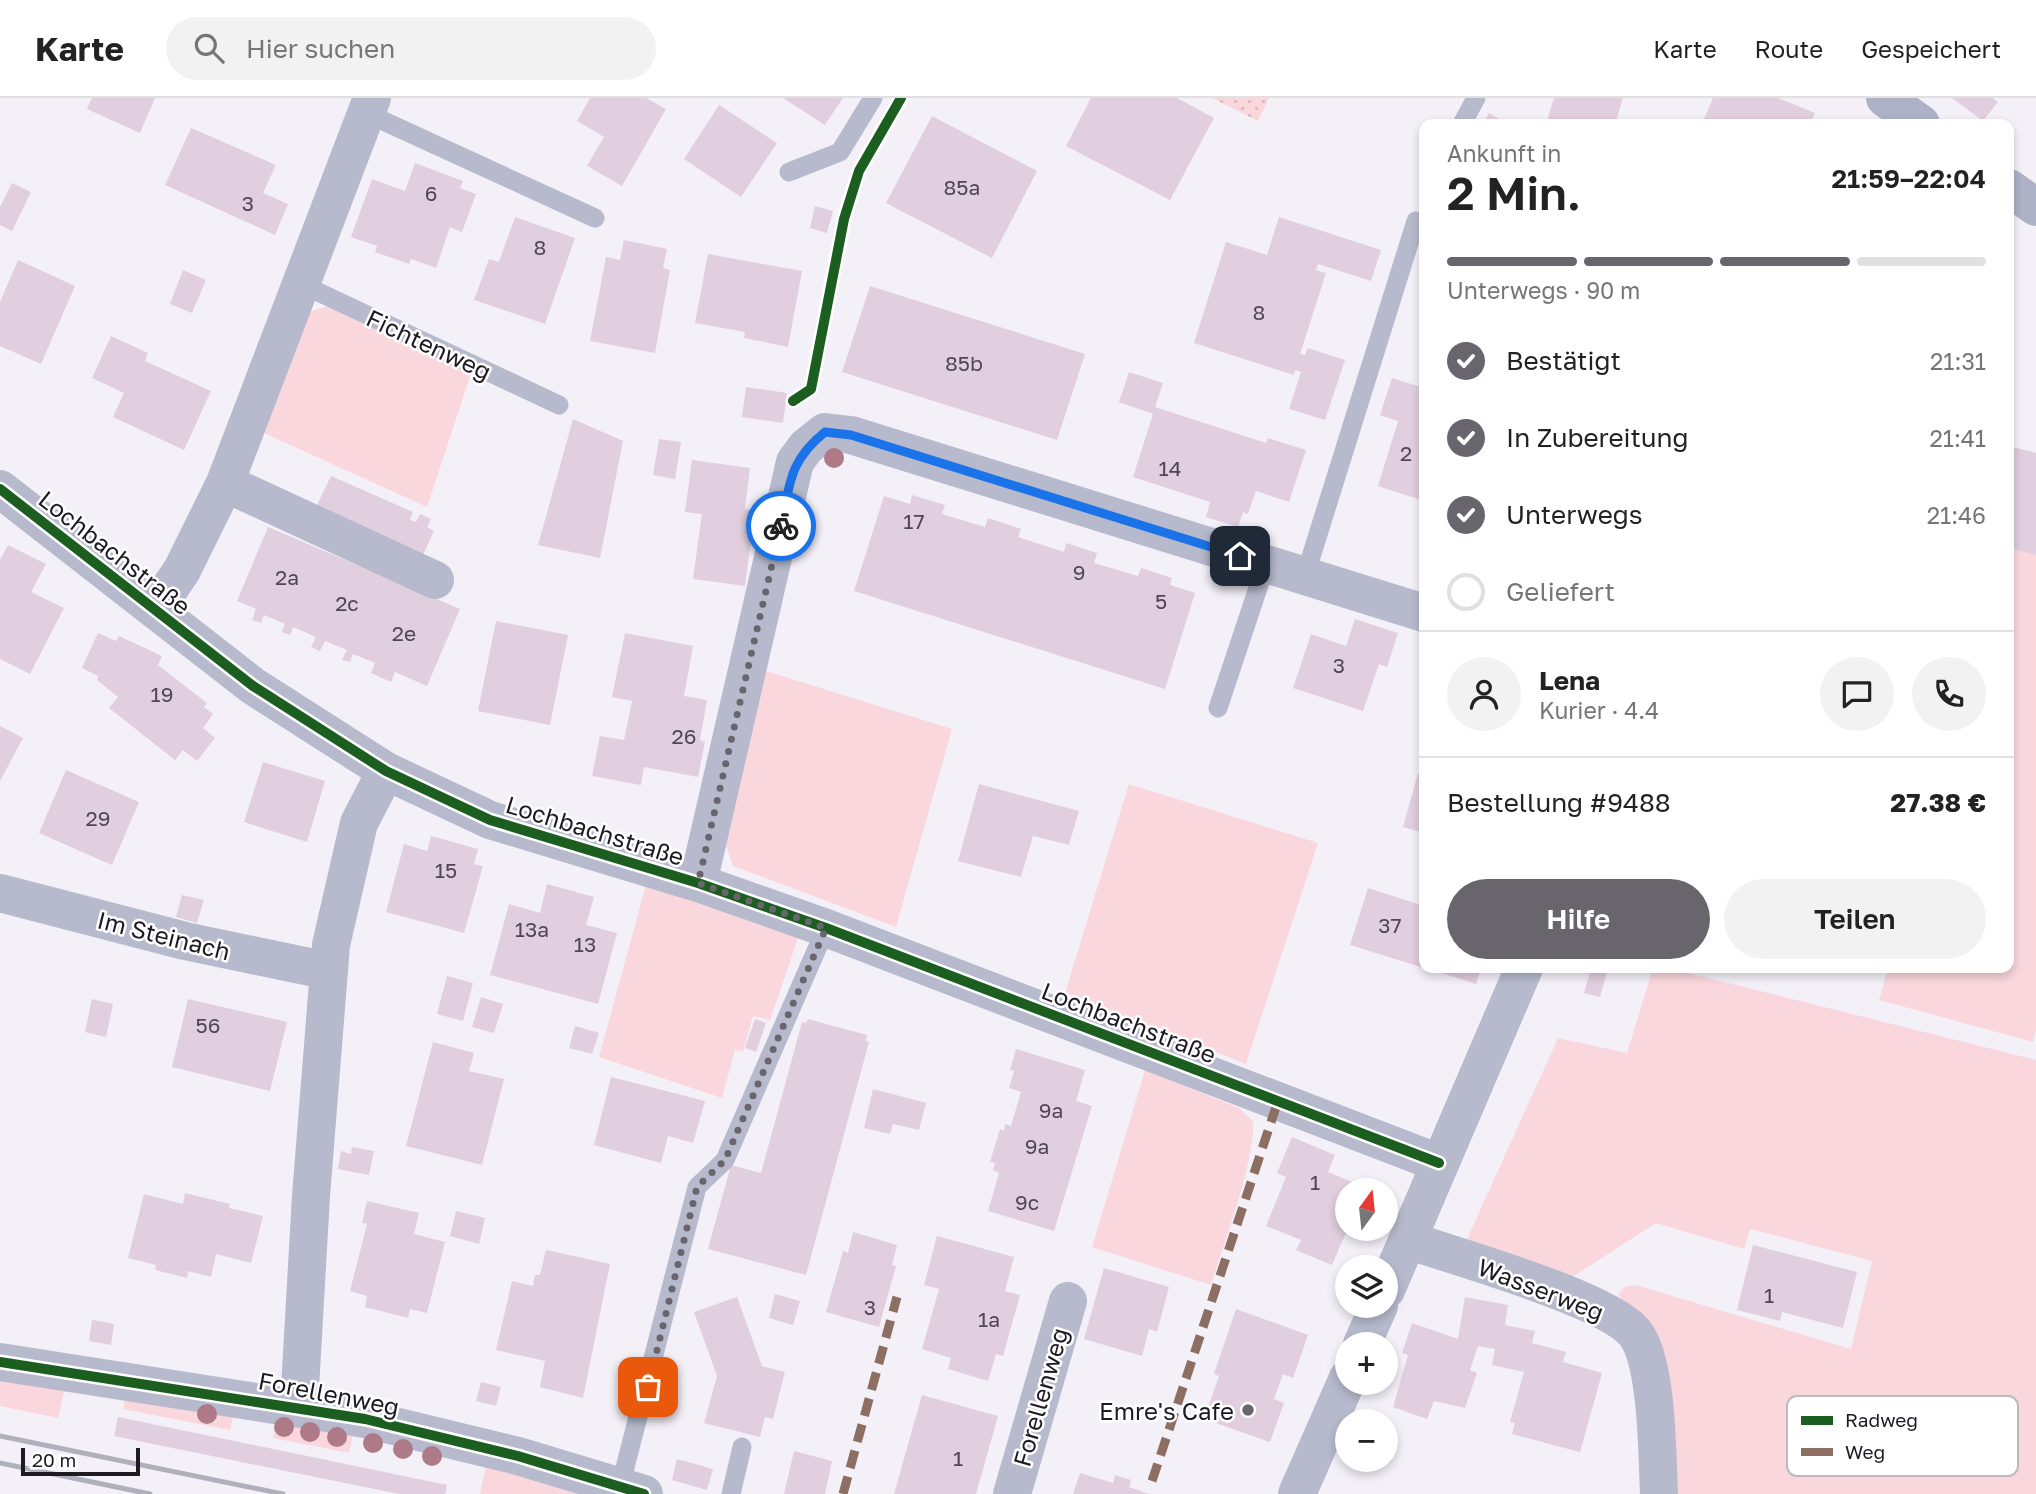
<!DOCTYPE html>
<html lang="de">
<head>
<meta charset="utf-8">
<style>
	:root { --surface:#fff; --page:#f2f2f2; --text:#222; --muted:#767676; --line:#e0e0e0; --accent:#69656d }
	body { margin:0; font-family:"Golos Text",sans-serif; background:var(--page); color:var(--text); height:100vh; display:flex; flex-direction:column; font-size:26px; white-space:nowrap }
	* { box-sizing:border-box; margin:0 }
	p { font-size:23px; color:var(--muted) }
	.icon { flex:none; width:38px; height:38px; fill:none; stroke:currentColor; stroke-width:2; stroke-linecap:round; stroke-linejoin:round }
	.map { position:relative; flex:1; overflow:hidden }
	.side { position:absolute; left:1419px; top:21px; width:595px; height:854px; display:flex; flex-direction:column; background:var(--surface); border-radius:14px; box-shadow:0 4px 10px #0003 }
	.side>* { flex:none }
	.needle { width:46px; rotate:15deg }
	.tools { position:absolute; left:1335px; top:1080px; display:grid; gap:14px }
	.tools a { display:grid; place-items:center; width:63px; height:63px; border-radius:50%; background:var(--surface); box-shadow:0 4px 10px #0003; font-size:35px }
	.scale { position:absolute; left:21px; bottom:18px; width:119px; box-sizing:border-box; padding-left:7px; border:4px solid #1e1a22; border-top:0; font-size:19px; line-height:24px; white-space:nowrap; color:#1e1a22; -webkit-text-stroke:5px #fff; paint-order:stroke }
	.pin { position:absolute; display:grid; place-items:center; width:60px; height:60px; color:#fff; margin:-30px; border-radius:14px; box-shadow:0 4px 10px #0006 }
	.courier { position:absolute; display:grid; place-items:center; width:70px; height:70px; margin:-35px; border:5px solid #1a73e8; border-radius:50%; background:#fff; color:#222; box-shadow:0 2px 9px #0007 }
	.headline em { font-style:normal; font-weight:600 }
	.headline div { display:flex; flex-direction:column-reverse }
	.headline { display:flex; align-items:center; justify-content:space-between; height:119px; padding:0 28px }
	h1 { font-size:46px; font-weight:600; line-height:52px }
	.bar { display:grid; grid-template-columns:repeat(4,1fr); gap:10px 7px; align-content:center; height:84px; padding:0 28px }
	.bar i { height:9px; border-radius:5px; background:var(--line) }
	.bar .selected { background:var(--accent) }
	.bar p { grid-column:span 4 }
	.line { display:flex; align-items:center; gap:18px; padding:0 28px; border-top:2px solid var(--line) }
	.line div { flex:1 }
	.round { display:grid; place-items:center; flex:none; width:74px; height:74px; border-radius:37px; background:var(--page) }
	ol { padding:0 28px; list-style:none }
	li { display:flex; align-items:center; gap:21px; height:77px }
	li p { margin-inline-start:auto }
	li .icon { padding:7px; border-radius:50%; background:var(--accent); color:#fff; stroke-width:4 }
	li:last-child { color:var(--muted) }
	li i { width:38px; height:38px; border:4px solid var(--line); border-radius:50% }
	.action { display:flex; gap:14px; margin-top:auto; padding:14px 28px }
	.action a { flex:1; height:80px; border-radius:42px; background:var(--accent); color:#fff; font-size:28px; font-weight:600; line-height:80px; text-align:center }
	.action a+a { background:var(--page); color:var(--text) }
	header { display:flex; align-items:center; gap:42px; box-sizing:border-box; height:98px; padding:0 35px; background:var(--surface); border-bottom:2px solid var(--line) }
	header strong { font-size:33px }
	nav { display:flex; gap:38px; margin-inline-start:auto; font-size:24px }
	.search { width:490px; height:63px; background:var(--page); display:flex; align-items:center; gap:18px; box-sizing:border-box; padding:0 24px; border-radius:38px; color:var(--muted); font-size:26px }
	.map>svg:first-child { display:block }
</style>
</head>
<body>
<header>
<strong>Karte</strong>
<div class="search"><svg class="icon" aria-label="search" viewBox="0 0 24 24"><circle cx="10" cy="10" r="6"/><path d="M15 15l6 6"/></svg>Hier suchen</div>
<nav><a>Karte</a><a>Route</a><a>Gespeichert</a></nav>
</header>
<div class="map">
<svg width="2036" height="1396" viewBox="0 0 2036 1396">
	<defs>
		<pattern id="park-dots" width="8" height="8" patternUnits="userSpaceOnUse" patternTransform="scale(1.75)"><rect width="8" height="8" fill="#fad7dd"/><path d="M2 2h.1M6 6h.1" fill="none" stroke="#d6b8bd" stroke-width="1.8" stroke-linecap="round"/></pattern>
	</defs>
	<rect width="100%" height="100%" fill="#f4f0f8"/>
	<path fill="#fad7dd" d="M 328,208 L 472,272 L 427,409 L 255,331 L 309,214 Z
		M 2009,450 L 2036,457 L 2036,932 L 2033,944 L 1879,902 L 1888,870 L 2009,870 Z
		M 763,572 L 952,631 L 896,829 L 733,768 L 726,747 Z
		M 1129,686 L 1318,745 L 1246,966 L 1065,895 Z
		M 646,787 L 798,840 L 770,922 L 753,918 L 743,954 L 735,952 L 722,1000 L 599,959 Z
		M 1653,870 L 1668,870 L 2036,962 L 2036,1396 L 1669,1396 L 1625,1208 L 1619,1197 C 1623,1187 1629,1187 1639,1188 L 1851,1251 L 1872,1163 L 1750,1131 L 1744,1151 L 1656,1125 L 1571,1180 L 1463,1150 L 1558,940 L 1627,955 Z
		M 1145,972 L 1239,1010 L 1253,1023 C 1256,1061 1223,1147 1211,1187 L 1092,1149 Z
		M 0,1276 L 66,1285 L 58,1320 L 0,1308 Z
		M 126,1295 L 235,1311 L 230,1332 L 123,1311 Z
		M 278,1318 L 354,1331 L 349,1355 L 273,1340 Z
		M 487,1363 L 603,1396 L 480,1396 Z"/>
	<path fill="url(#park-dots)" d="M 1212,0 L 1269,0 L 1258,23 Z"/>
	<path fill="#e1cede" d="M 92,0 L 155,0 L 140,35 L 87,11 Z
		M 590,0 L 646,0 L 666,11 L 622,88 L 587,68 L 604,39 L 577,23 Z
		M 783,0 L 843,0 L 825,27 Z
		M 1091,0 L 1177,0 L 1214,20 L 1170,102 L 1066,48 Z
		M 1554,0 L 1623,0 L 1615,26 L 1546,26 Z
		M 1713,0 L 1778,0 L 1815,15 L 1810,26 L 1702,26 Z
		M 1952,0 L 1993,0 L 1998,4 L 1983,23 Z
		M 719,7 L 777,45 L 741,99 L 684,61 Z
		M 1489,15 L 1508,26 L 1483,26 Z
		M 932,18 L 1037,73 L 992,160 L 886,105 Z
		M 191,30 L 276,67 L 263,95 L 288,106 L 275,137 L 165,87 Z
		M 415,65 L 463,83 L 460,90 L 476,96 L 462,134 L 450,129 L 436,170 L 411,161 L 409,166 L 375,154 L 377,148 L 351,139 L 372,81 L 405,93 Z
		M 12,85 L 31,94 L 12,133 L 0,127 L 0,109 Z
		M 815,108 L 833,113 L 827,135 L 810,130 Z
		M 515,119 L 575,140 L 545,226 L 474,202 L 489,161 L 499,164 Z
		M 1279,119 L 1381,152 L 1371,183 L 1318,166 L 1316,172 L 1326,175 L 1300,256 L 1305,257 L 1308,250 L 1345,262 L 1325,322 L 1289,311 L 1301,274 L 1295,272 L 1294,277 L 1194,245 L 1226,144 L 1267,157 Z
		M 624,142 L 667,151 L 663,170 L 670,172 L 655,255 L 590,243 L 606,159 L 620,162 Z
		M 708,156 L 802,173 L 788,249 L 744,240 L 745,234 L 695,225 Z
		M 18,162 L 75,188 L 41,266 L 0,248 L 0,204 Z
		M 183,172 L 206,182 L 192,215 L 170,206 Z
		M 870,188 L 1085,256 L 1057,342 L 842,274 Z
		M 111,238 L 148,255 L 145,263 L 211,293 L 184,352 L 113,319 L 124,295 L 92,280 Z
		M 1129,274 L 1163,285 L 1155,309 L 1266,345 L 1268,340 L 1306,352 L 1289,404 L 1256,393 L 1248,416 L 1243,414 L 1238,429 L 1206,419 L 1210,404 L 1133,379 L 1153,316 L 1119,304 Z
		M 1392,280 L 1424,290 L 1424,403 L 1378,388 L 1398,323 L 1380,317 Z
		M 746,289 L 787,295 L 783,325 L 742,319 Z
		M 573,321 L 623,343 L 600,460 L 538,447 Z
		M 659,341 L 681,344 L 675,381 L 653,377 Z
		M 2009,348 L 2036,355 L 2036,457 L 2009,450 Z
		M 692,362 L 750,370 L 745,411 L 755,412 L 745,488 L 693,481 L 702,416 L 685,414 Z
		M 331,378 L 413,414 L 410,422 L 416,424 L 420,416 L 431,421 L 427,429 L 434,433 L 423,457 L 316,409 Z
		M 912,397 L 945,407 L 942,416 L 985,429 L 988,420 L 1021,431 L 1018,439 L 1064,454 L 1066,445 L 1097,455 L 1094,465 L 1138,478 L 1141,470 L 1172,480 L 1170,487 L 1195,495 L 1165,591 L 854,493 L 884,398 L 910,406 Z
		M 268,429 L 460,511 L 427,588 L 395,574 L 391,584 L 371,575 L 375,565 L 353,556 L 350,564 L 342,562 L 347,552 L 325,543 L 320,553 L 311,549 L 316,539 L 293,529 L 290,537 L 282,534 L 285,526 L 264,517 L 261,525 L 252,522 L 256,511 L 237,503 Z
		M 8,447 L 46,466 L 31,494 L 64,510 L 30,576 L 0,561 L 0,462 Z
		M 1355,521 L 1398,535 L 1387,569 L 1379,566 L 1363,613 L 1293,590 L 1311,536 L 1346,548 Z
		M 496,523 L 568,537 L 550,627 L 478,613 Z
		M 98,535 L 116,543 L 119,538 L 162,558 L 158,567 L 207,605 L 204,609 L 213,616 L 203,630 L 215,640 L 197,663 L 183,652 L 175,662 L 109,610 L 118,599 L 97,582 L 98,578 L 82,570 Z
		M 625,535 L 693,548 L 684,598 L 707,602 L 700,642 L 705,644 L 698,679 L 644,669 L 641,687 L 592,678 L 600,638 L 624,642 L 632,603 L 612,599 Z
		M 0,628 L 23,640 L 0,683 Z
		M 263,664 L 325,683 L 307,744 L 244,724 Z
		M 66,672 L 139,704 L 112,767 L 39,735 Z
		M 1418,675 L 1424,677 L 1424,735 L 1403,729 Z
		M 979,686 L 1079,713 L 1069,747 L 1033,738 L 1021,779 L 958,763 Z
		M 431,738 L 478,751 L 474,766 L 483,768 L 464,835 L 386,814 L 404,746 L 427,753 Z
		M 547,786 L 594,799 L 586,827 L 617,835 L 598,906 L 490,877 L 509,806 L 540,815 Z
		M 1368,790 L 1424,808 L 1424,870 L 1350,847 Z
		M 182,797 L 204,802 L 197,825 L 176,819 Z
		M 1426,870 L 1481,870 L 1476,886 Z
		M 1591,870 L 1608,870 L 1600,899 L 1584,895 Z
		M 447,878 L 473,885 L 463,923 L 437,916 Z
		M 481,899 L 503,906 L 494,935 L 472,929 Z
		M 92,901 L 113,906 L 106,939 L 85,934 Z
		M 188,901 L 287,924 L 270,993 L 172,969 Z
		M 755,921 L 766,925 L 756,954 L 745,950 Z
		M 808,921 L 867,937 L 866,943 L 869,944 L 806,1177 L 708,1151 L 731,1067 L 761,1075 L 802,924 L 806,925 Z
		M 575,928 L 599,935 L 592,956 L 569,950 Z
		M 433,944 L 474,955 L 469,973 L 504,981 L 482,1067 L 406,1048 Z
		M 1016,951 L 1085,972 L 1076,1003 L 1092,1008 L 1054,1133 L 988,1113 L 999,1075 L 993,1072 L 995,1065 L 990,1064 L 1000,1031 L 1004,1033 L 1005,1026 L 1011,1028 L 1021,994 L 1009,990 L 1014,973 L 1010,972 Z
		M 611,979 L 705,1003 L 693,1045 L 668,1038 L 661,1065 L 594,1047 Z
		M 873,991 L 926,1005 L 919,1032 L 893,1026 L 890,1036 L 864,1030 Z
		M 1292,1039 L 1335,1057 L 1328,1074 L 1364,1089 L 1363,1092 L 1348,1092 L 1348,1130 L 1332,1167 L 1296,1152 L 1301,1142 L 1266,1128 L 1286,1079 L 1277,1075 Z
		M 352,1049 L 374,1053 L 369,1077 L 338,1071 L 341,1053 L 351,1056 Z
		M 185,1095 L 230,1106 L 229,1110 L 263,1118 L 251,1165 L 216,1156 L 211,1179 L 188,1173 L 187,1180 L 155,1172 L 156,1167 L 128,1160 L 144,1096 L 183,1106 Z
		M 367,1103 L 419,1115 L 414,1136 L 445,1144 L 427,1215 L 410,1211 L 408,1220 L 365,1209 L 367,1198 L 350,1193 L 367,1126 L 362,1125 Z
		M 456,1113 L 485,1120 L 479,1146 L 450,1138 Z
		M 853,1134 L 897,1147 L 892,1167 L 896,1168 L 879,1229 L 826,1214 L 843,1153 L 848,1155 Z
		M 937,1138 L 1014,1159 L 1005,1193 L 1020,1197 L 1003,1258 L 996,1256 L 988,1283 L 948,1271 L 951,1260 L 922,1251 L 939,1191 L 924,1187 Z
		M 1753,1147 L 1857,1174 L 1843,1230 L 1782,1214 L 1780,1223 L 1737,1212 Z
		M 546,1152 L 610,1166 L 583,1300 L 540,1289 L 545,1263 L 496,1252 L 512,1183 L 533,1188 L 535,1177 L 540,1177 Z
		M 1104,1170 L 1169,1189 L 1157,1234 L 1149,1231 L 1142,1258 L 1084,1241 Z
		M 775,1196 L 800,1203 L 793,1227 L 769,1220 Z
		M 737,1199 L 762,1268 L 785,1274 L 773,1321 L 765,1319 L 760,1339 L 704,1325 L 717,1278 L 694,1214 Z
		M 1465,1199 L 1508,1207 L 1505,1227 L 1535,1233 L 1532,1245 L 1566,1254 L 1563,1264 L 1602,1275 L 1580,1354 L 1512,1336 L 1515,1325 L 1510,1324 L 1524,1274 L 1492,1267 L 1495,1251 L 1478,1248 L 1470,1272 L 1477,1275 L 1465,1310 L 1434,1303 L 1427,1321 L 1393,1309 L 1408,1257 L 1402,1255 L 1412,1225 L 1458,1241 Z
		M 1236,1211 L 1308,1237 L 1293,1280 L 1283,1276 L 1274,1301 L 1284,1305 L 1270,1344 L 1204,1321 L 1219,1278 L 1214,1276 Z
		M 92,1222 L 114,1226 L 111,1247 L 89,1243 Z
		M 481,1284 L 501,1289 L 496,1308 L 476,1303 Z
		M 922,1297 L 998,1318 L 976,1396 L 894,1396 Z
		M 118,1319 L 447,1387 L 445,1396 L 399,1396 L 114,1338 Z
		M 794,1353 L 832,1363 L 825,1396 L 784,1396 Z
		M 677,1361 L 713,1371 L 707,1392 L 672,1382 Z
		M 1080,1375 L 1113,1385 L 1115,1377 L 1131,1382 L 1129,1389 L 1149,1396 L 1073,1396 Z"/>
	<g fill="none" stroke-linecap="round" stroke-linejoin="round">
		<path stroke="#b6bacc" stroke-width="19" d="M 366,15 L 595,120
			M 1462,26 L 1476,0
			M 789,74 L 840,54 L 873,0
			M 299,185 L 559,307
			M 1305,478 L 1416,123
			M 1218,610 L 1266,466
			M 620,1389 L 697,1089 L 725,1062 L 826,830
			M 731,1396 L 742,1349"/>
		<path stroke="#b6bacc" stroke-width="38" d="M 225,385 L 435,482
			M 0,391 L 253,588 L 386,673 L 490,722 L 698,785 L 826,830 L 1439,1065
			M 155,512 L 182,472 L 225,385 L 372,0
			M 698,785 L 795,364 L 806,349 L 825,334 L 851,337 L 1424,515
			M 0,795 L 185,843 L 329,873
			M 1408,1142 C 1456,1159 1605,1200 1634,1234 C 1658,1262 1657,1358 1659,1396
			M 1386,1192 L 1524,870
			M 1362,1246 L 1379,1208
			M 0,1264 L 365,1321 L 518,1358 L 644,1396
			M 299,1308 L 311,1098 L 331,847 L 359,725 L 386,673
			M 1012,1396 L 1068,1203
			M 1297,1396 L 1348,1280"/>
		<path stroke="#aeb2c7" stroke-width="38" d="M 1885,0 L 1921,26
			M 2009,90 L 2036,109"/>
		<path stroke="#b0b0bc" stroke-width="5" d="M 0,1338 L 283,1396
			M 0,1365 L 150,1396"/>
		<path stroke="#8d6e63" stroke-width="9" stroke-dasharray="18 9" stroke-linecap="butt" d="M 1152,1383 L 1278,1003
			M 843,1396 L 897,1199"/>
		<g stroke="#fff" stroke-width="15">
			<path id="cycleway" d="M 793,303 L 811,291 L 844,121 L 859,73 L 901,0
				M 0,391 L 253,588 L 386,673 L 490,722 L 698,785 L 826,830 L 1439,1065
				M 0,1264 L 365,1321 L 518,1358 L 644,1396"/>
		</g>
		<use href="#cycleway" stroke="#1b5e20" stroke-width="10"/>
	</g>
	<g fill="#ae7a88">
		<circle cx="834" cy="360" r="10"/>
		<circle cx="207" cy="1316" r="10"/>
		<circle cx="284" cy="1329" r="10"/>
		<circle cx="310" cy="1334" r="10"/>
		<circle cx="337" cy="1339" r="10"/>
		<circle cx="373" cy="1345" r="10"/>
		<circle cx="403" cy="1351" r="10"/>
		<circle cx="432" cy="1358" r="10"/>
	</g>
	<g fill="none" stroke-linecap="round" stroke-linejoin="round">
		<path stroke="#69656d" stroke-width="7" stroke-dasharray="0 12.6" d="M 648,1289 L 697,1089 L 725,1062 L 826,830 L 698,785 L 781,428"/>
		<path stroke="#1a73e8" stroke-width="9" d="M 781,428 C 790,385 789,363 825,334 L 851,337 L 1240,458"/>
	</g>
	<circle fill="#69656d" stroke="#fff" stroke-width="2.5" cx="1248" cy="1312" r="7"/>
	<g text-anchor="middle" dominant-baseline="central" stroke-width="5" stroke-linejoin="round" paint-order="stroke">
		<g font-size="21" fill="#4f4751">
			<text x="962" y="89">85a</text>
			<text x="431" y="95">6</text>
			<text x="248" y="105">3</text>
			<text x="540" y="149">8</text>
			<text x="1259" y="214">8</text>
			<text x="964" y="265">85b</text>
			<text x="1406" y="355">2</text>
			<text x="1170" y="370">14</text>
			<text x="914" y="423">17</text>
			<text x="1079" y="474">9</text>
			<text x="287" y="479">2a</text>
			<text x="1161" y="503">5</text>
			<text x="347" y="505">2c</text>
			<text x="404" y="535">2e</text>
			<text x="1339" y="567">3</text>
			<text x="162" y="596">19</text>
			<text x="684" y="638">26</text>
			<text x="98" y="720">29</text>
			<text x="446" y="772">15</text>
			<text x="1390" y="827">37</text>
			<text x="532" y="831">13a</text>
			<text x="585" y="846">13</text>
			<text x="208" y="927">56</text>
			<text x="1051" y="1012">9a</text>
			<text x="1037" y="1048">9a</text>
			<text x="1315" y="1084">1</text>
			<text x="1027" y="1104">9c</text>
			<text x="1769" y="1197">1</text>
			<text x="870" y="1209">3</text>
			<text x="989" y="1221">1a</text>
			<text x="958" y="1360">1</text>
		</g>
		<g font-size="24" fill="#1e1a22" stroke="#fff">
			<text transform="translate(429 246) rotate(25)">Fichtenweg</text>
			<text transform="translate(115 454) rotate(38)">Lochbachstraße</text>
			<text transform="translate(595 732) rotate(17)">Lochbachstraße</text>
			<text transform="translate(164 837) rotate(14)">Im Steinach</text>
			<text transform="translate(1129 924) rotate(21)">Lochbachstraße</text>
			<text transform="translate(1541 1191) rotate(21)">Wasserweg</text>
			<text transform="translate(329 1295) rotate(11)">Forellenweg</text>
			<text transform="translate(1040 1299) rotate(-74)">Forellenweg</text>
		</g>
		<g font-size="24" fill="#1e1a22" stroke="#fff" text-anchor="end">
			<text x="1234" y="1312">Emre's Cafe</text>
		</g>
	</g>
	<rect x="1787" y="1298" width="231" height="80" rx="10" fill="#fff" stroke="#bcbabd" stroke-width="2"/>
	<rect x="1801" y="1318" width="32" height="9" fill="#1b5e20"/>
	<rect x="1801" y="1350" width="32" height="8" fill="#8d6e63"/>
	<g font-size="19" fill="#1e1a22">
		<text x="1845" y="1329">Radweg</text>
		<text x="1845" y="1361">Weg</text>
	</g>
</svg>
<div class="tools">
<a><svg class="needle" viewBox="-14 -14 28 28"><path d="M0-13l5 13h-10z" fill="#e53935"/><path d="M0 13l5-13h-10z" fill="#767676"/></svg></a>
<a><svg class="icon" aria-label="layers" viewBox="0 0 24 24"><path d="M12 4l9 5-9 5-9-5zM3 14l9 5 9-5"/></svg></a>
<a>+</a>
<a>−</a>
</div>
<div class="scale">20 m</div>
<div class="pin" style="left:648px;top:1289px;background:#ea580c"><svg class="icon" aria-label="bag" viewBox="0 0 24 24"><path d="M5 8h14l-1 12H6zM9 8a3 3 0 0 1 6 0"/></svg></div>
<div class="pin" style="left:1240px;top:458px;background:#1f2937"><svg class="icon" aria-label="home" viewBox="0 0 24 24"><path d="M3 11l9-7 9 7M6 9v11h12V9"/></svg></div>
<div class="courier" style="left:781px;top:428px"><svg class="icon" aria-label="bike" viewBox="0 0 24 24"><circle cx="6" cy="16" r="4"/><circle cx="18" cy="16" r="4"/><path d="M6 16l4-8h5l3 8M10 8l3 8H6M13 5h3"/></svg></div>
<section class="side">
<div class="headline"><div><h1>2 Min.</h1><p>Ankunft in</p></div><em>21:59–22:04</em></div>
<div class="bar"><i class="selected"></i><i class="selected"></i><i class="selected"></i><i></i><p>Unterwegs · 90 m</p></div>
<ol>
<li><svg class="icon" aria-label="check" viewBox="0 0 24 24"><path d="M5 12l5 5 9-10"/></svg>Bestätigt<p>21:31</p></li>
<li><svg class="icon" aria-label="check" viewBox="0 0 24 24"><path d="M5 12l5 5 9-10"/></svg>In Zubereitung<p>21:41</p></li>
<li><svg class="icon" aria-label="check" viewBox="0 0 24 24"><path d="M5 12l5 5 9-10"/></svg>Unterwegs<p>21:46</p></li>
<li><i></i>Geliefert</li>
</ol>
<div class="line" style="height:126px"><a class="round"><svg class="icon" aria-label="person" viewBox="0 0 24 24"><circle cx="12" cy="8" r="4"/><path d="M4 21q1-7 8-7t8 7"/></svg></a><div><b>Lena</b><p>Kurier · 4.4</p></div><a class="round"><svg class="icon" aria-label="chat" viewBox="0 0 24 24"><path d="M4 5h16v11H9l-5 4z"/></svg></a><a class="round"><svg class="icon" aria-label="phone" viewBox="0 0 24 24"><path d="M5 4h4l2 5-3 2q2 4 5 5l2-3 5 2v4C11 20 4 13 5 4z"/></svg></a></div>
<div class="line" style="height:91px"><div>Bestellung #9488</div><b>27.38 €</b></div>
<div class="action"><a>Hilfe</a><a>Teilen</a></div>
</section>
</div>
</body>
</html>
